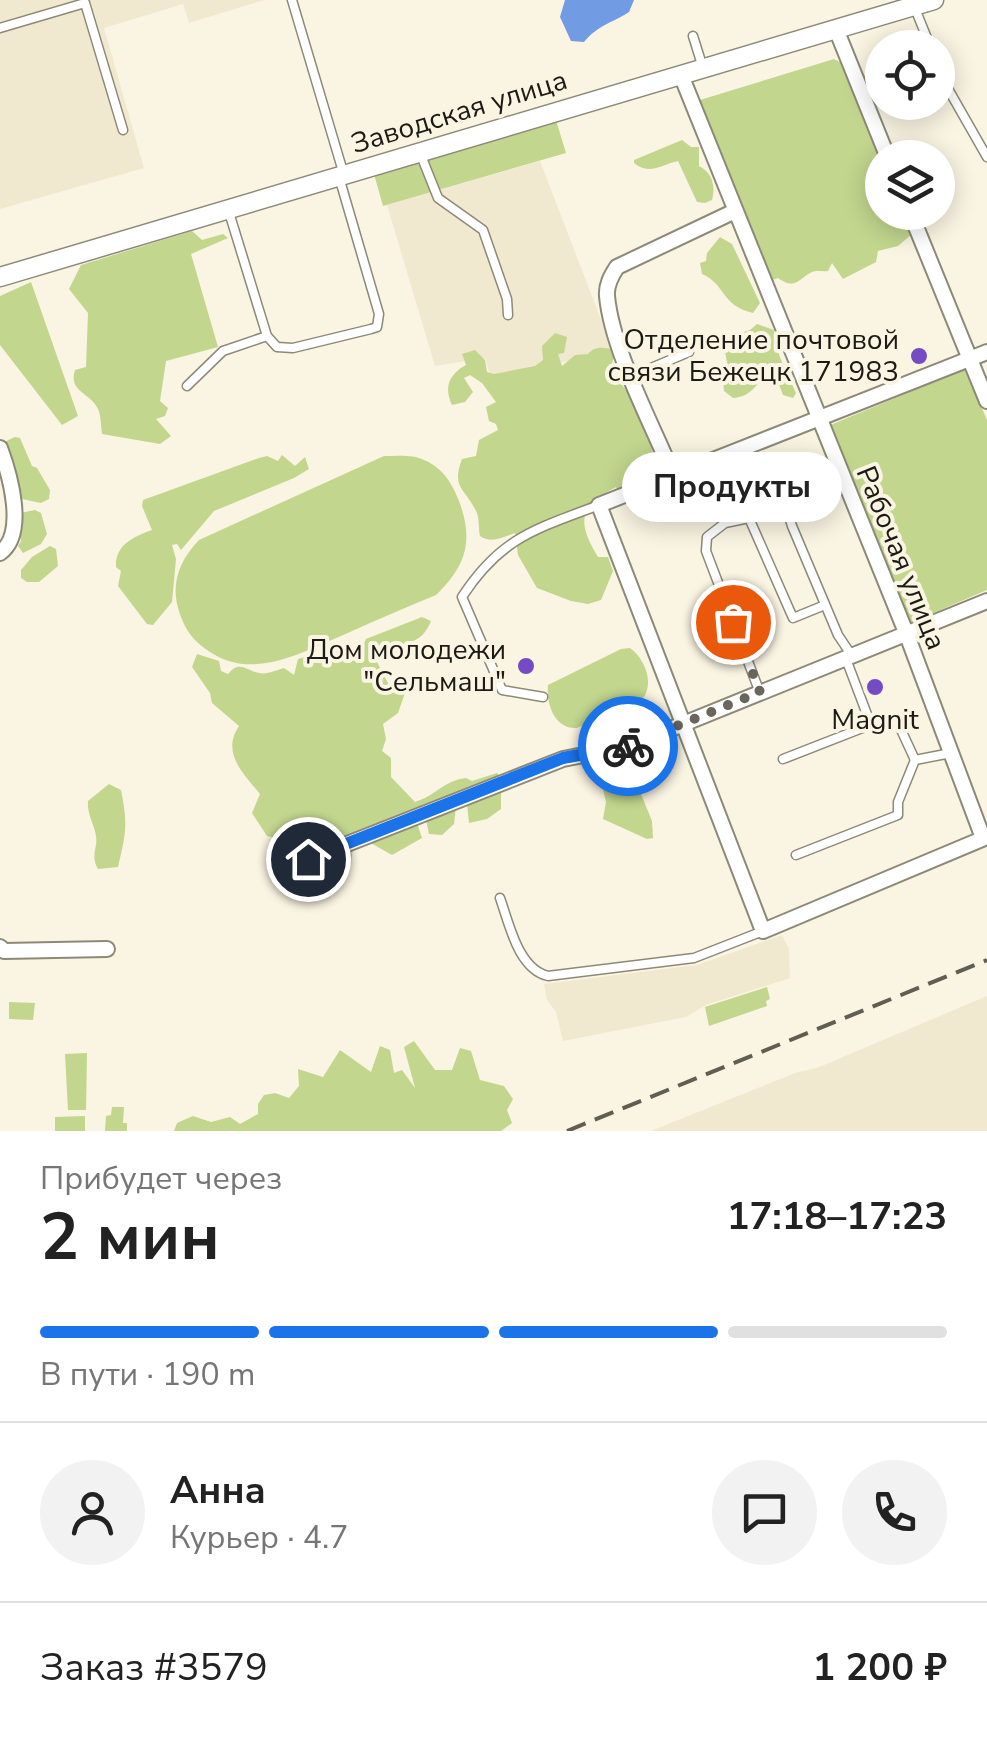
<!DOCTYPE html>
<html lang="ru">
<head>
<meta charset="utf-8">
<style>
	:root { --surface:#fff; --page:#f2f2f2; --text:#222; --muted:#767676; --line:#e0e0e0; --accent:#1a73e8 }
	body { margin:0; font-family:"Nunito Sans",sans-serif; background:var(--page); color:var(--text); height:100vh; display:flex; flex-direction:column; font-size:38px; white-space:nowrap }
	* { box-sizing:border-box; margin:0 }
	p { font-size:32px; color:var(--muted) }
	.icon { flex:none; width:55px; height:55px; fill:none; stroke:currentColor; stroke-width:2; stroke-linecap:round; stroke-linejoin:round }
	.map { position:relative; height:1131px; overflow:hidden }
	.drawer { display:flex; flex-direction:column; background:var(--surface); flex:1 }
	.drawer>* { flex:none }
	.tools { position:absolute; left:865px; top:30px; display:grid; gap:20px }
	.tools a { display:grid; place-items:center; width:90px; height:90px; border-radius:50%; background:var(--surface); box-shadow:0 5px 25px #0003; font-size:50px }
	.pin { position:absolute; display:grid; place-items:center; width:85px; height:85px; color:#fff; margin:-42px; border:5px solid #fff; border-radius:50%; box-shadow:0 2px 10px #0007 }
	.courier { position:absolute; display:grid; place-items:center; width:100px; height:100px; margin:-50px; border:8px solid #1a73e8; border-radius:50%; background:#fff; color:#222; box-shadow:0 2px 12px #0007 }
	.bubble { position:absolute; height:70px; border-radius:35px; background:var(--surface); box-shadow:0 5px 25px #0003; font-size:32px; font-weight:700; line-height:70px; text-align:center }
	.summary em { font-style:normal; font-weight:700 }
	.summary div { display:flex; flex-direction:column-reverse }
	.summary { display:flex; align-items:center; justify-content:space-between; height:170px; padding:0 40px }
	h1 { font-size:65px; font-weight:700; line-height:75px }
	.bar { display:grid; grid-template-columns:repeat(4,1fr); gap:15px 10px; align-content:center; height:120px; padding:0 40px }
	.bar i { height:12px; border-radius:8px; background:var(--line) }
	.bar .on { background:var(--accent) }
	.bar p { grid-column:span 4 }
	.line { display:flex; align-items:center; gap:25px; padding:0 40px; border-top:2px solid var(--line) }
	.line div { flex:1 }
	.round { display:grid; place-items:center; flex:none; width:105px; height:105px; border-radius:52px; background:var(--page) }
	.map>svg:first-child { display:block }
</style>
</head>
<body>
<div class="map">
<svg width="987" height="1131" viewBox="0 0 987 1131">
	<rect width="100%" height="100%" fill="#faf4e2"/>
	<path fill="#f0e9cf" d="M 0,0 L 264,0 L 189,23 L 183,4 L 104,28 L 144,168 L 0,209 Z
		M 540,161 L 613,351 L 491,378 L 485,358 L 435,366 L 387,205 Z
		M 782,935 L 789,949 L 790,978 L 706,1005 L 686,1017 L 563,1041 L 556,1012 L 547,1000 L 544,984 L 697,965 Z
		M 987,996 L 987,1131 L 651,1131 L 795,1073 L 817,1068 Z"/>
	<path fill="#c2d68e" d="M 834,59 L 844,64 L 882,160 L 882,212 L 904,213 L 912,234 L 898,246 L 878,251 L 876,262 L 843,279 L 832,263 L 828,271 C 823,272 817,270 812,272 C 799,278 796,291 778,278 L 769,281 L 698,107 L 700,100 Z
		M 556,120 L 566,153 L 383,206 L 374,174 Z
		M 682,140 L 691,147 L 699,147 L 699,166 C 712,172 716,186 712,200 L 705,203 L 697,202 L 678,161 C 663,164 649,176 634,163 L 634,160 Z
		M 192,231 L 202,240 L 223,234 L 228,238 L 191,254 L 218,347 L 166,361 L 160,401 L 168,408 L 165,416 L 156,419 L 171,436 L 160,444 L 102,434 C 101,427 101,415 98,409 C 90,392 68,392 75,370 L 86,367 L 88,313 L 69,289 L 81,265 Z
		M 720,237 L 732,244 L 760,303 L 753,313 C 720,305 726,284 702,274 L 700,263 L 706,261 L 707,253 Z
		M 31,282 L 78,416 L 62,425 L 0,345 L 0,296 Z
		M 757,324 L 774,330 C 775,353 787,372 796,393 L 793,398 L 783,395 L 778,382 L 768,374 C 754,385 753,396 733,398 L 724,391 L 723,381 L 728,367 L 724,347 L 737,334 L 750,330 Z
		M 555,333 L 567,337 L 564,353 L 558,354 L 562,366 L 575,355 L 588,354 C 596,345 605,348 616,350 L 611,367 L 613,373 L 632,398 L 645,427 L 652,446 L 655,476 L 620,493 L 616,487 C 578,507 577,522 598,557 L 608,557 L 613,571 L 601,600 L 588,604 L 571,601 L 537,588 L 518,555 L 515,533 C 503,537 492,544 480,536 C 478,527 480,519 476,511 C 465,488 451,488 462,459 L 476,456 L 479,440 L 498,430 L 496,424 L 489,421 L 486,407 L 496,402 L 482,383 L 470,375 L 464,378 L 473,392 L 465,402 L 452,405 C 444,388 448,375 466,365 L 462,354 L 475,350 L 485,360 L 487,372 L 494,374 L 535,366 L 543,360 L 542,346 Z
		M 965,369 L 987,420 L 987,590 L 910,623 L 828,426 Z
		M 15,437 L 20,438 L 32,466 L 37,468 L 50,490 L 49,499 L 41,503 L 17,498 L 3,447 L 4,442 Z
		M 282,455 L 295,466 L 305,457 L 309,469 L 294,478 L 214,511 L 181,550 L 177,544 L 172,545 L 176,559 L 172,602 L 153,625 L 147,624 L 118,586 L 121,571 L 116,567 C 115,545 133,537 152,530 L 142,506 L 143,500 L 259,458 L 267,456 L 278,461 Z
		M 384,456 C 396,456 413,454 424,460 C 443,468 452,483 459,501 C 474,541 466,566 436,595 C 407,607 378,619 350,632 C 306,650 255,682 210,652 C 196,643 187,633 181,617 C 169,587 178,562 199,540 Z
		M 35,510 L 41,513 L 47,534 L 41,544 L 23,553 L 18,546 L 21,541 L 18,530 L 20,513 Z
		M 50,546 L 56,549 L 58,566 L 39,582 L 27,582 L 21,578 L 21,570 L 32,557 Z
		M 422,617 L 431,621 C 422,644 405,644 383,649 L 376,660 L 390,687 L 398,686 L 405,693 L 398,713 L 383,724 L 386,739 L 382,751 L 391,758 L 391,777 L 415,802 C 437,795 443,781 466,778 L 472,781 L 497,773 L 501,777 L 501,809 L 487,819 L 469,823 L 467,804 L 456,806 L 454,824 L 442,835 L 429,834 L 426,820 L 417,823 L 422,838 L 392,855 L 369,842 L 353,848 L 351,863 C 340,870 331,885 319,888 L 313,871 C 292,871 287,858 284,840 L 267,836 L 252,813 L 260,794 C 243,773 221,753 239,726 L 212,703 L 210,693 L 192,667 L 197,654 L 219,661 L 221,671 L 228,674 C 240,660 245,670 259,673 C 266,675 277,670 284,668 L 294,675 L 298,659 L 314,654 L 322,658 L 346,647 L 360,654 L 366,639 Z
		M 630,648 C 644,658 654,681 644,697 L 577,728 C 555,730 546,704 548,685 L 621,649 Z
		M 620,770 L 634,777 L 652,821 L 653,838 L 647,839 L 603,819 L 606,802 L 602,785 Z
		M 109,784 L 121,790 C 128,826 126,832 118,867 L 98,869 C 90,855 98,849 96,836 C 94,823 87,815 88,801 Z
		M 767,987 L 770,999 L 766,1001 L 767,1006 L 709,1026 L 705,1007 Z
		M 9,1002 L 35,1003 L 33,1020 L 9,1019 Z
		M 414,1041 L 435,1070 L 452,1070 L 460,1048 L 471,1051 L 480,1080 L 504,1086 L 513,1099 L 507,1110 L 512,1123 L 501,1131 L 174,1131 L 177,1123 L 193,1116 L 211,1122 L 230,1117 L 240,1124 L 258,1114 L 258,1104 L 264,1095 L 275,1093 L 289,1098 L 299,1086 L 298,1069 L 323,1077 L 340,1050 L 371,1072 L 380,1046 L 390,1050 L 394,1073 L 402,1070 L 415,1088 L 404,1047 Z
		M 87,1053 L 86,1110 L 68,1110 L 65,1054 Z
		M 112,1107 L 124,1107 L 123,1123 L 127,1123 L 127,1131 L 105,1131 L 106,1116 L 111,1115 Z
		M 85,1116 L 85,1131 L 55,1131 L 55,1117 Z"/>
	<path fill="#719ce3" d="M 565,0 L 634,0 L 629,12 C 612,23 598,25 584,42 L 571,41 L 560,17 Z"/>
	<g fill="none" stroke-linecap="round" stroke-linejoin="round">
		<g stroke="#8d8978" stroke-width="11">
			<path id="service" d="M 292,0 L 344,175
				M 914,6 L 931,48
				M 0,28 L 85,3 L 123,130
				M 693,36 L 703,68
				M 938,64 L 947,87 L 987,157
				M 420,153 L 438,198 L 483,230 L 507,299 L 508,315
				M 228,209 L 267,336 L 277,347 L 293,348 L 371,329 L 377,327 L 379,314 L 339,177
				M 632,376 L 689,352
				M 187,386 L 223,351 L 267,336
				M 774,470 L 792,526 L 838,635 L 852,656
				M 760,693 L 706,551 L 707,537 L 725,523 L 749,518 L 793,618 L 825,605
				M 543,697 L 502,690 L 462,597 C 501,537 536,529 599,505
				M 897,721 L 915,760 L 951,753
				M 783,759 L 865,727 L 868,717 L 846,659
				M 796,855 L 898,815 L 898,802 L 915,760
				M 500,898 C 509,923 518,969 548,976 L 694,958 L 763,931"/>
		</g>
		<g stroke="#8d8978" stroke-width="18">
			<path id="minor" d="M 836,29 L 888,158
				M 681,75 L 907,635 L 983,838
				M 910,212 L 987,401
				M 987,352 L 599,505 L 763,931 L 987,837
				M 0,448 C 10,475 27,534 0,553
				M 673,475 C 652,424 612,350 607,296 C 606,285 611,276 617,267 L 735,211
				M 309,859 L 563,759 L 624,747 L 656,735 L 987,601
				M 0,947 L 4,951 L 107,949"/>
		</g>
		<g stroke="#8d8978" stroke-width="21">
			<path id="tertiary" d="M 0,277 L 934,0"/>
		</g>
		<use href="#service" stroke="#fff" stroke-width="8"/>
		<use href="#minor" stroke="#fff" stroke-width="14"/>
		<use href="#tertiary" stroke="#fff" stroke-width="18"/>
		<path stroke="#605d53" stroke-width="4" stroke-dasharray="20 10" stroke-linecap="butt" d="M 567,1131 L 987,960"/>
	</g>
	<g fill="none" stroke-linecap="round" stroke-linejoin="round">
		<path stroke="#6a665c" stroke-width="10" stroke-dasharray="0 18" d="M 628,746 L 760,692 L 733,622"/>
		<path stroke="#1a73e8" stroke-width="12" d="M 308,859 L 563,758 L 628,746"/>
	</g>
	<g fill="#744bc3" stroke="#faf4e2" stroke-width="4">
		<circle cx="919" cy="356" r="10"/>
		<circle cx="526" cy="666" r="10"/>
		<circle cx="875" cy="687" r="10"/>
	</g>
	<g text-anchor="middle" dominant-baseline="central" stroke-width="8" stroke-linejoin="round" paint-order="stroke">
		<g font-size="28" fill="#1c1a14" stroke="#faf4e2">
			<text transform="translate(459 112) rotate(-17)">Заводская улица</text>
			<text transform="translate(901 558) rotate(68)">Рабочая улица</text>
		</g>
		<g font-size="28" fill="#1c1a14" stroke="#faf4e2" text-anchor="end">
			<text x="899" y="340">Отделение почтовой<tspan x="899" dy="32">связи Бежецк 171983</tspan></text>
			<text x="506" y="650">Дом молодежи<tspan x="506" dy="32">"Сельмаш"</tspan></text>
			<text x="875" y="720" text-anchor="middle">Magnit</text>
		</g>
	</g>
</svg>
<div class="tools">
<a><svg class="icon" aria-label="locate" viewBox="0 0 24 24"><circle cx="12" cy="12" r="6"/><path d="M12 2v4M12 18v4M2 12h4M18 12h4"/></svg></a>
<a><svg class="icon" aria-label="layers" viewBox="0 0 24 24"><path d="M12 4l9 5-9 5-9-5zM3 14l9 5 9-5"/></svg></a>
</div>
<div class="pin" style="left:733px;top:622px;background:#ea580c"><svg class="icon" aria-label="bag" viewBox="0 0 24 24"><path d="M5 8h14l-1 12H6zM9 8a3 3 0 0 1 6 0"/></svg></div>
<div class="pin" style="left:308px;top:859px;background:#1f2937"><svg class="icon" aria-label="home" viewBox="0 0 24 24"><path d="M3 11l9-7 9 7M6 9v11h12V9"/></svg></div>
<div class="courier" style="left:628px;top:746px"><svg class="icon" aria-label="bike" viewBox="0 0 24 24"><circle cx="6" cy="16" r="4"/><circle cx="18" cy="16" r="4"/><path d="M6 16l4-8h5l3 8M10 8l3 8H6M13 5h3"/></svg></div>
<div class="bubble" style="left:622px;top:452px;width:220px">Продукты</div>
</div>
<section class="drawer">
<div class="summary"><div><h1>2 мин</h1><p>Прибудет через</p></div><em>17:18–17:23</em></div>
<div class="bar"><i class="on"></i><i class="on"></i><i class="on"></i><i></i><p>В пути · 190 m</p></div>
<div class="line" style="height:180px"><a class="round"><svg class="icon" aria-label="person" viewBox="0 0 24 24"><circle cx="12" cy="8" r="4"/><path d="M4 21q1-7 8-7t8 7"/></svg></a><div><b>Анна</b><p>Курьер · 4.7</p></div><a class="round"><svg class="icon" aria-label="chat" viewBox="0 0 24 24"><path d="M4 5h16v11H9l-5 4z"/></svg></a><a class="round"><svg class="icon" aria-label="phone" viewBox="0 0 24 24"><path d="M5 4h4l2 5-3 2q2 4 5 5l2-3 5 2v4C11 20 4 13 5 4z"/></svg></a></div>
<div class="line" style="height:130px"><div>Заказ #3579</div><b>1 200 ₽</b></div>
</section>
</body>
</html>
